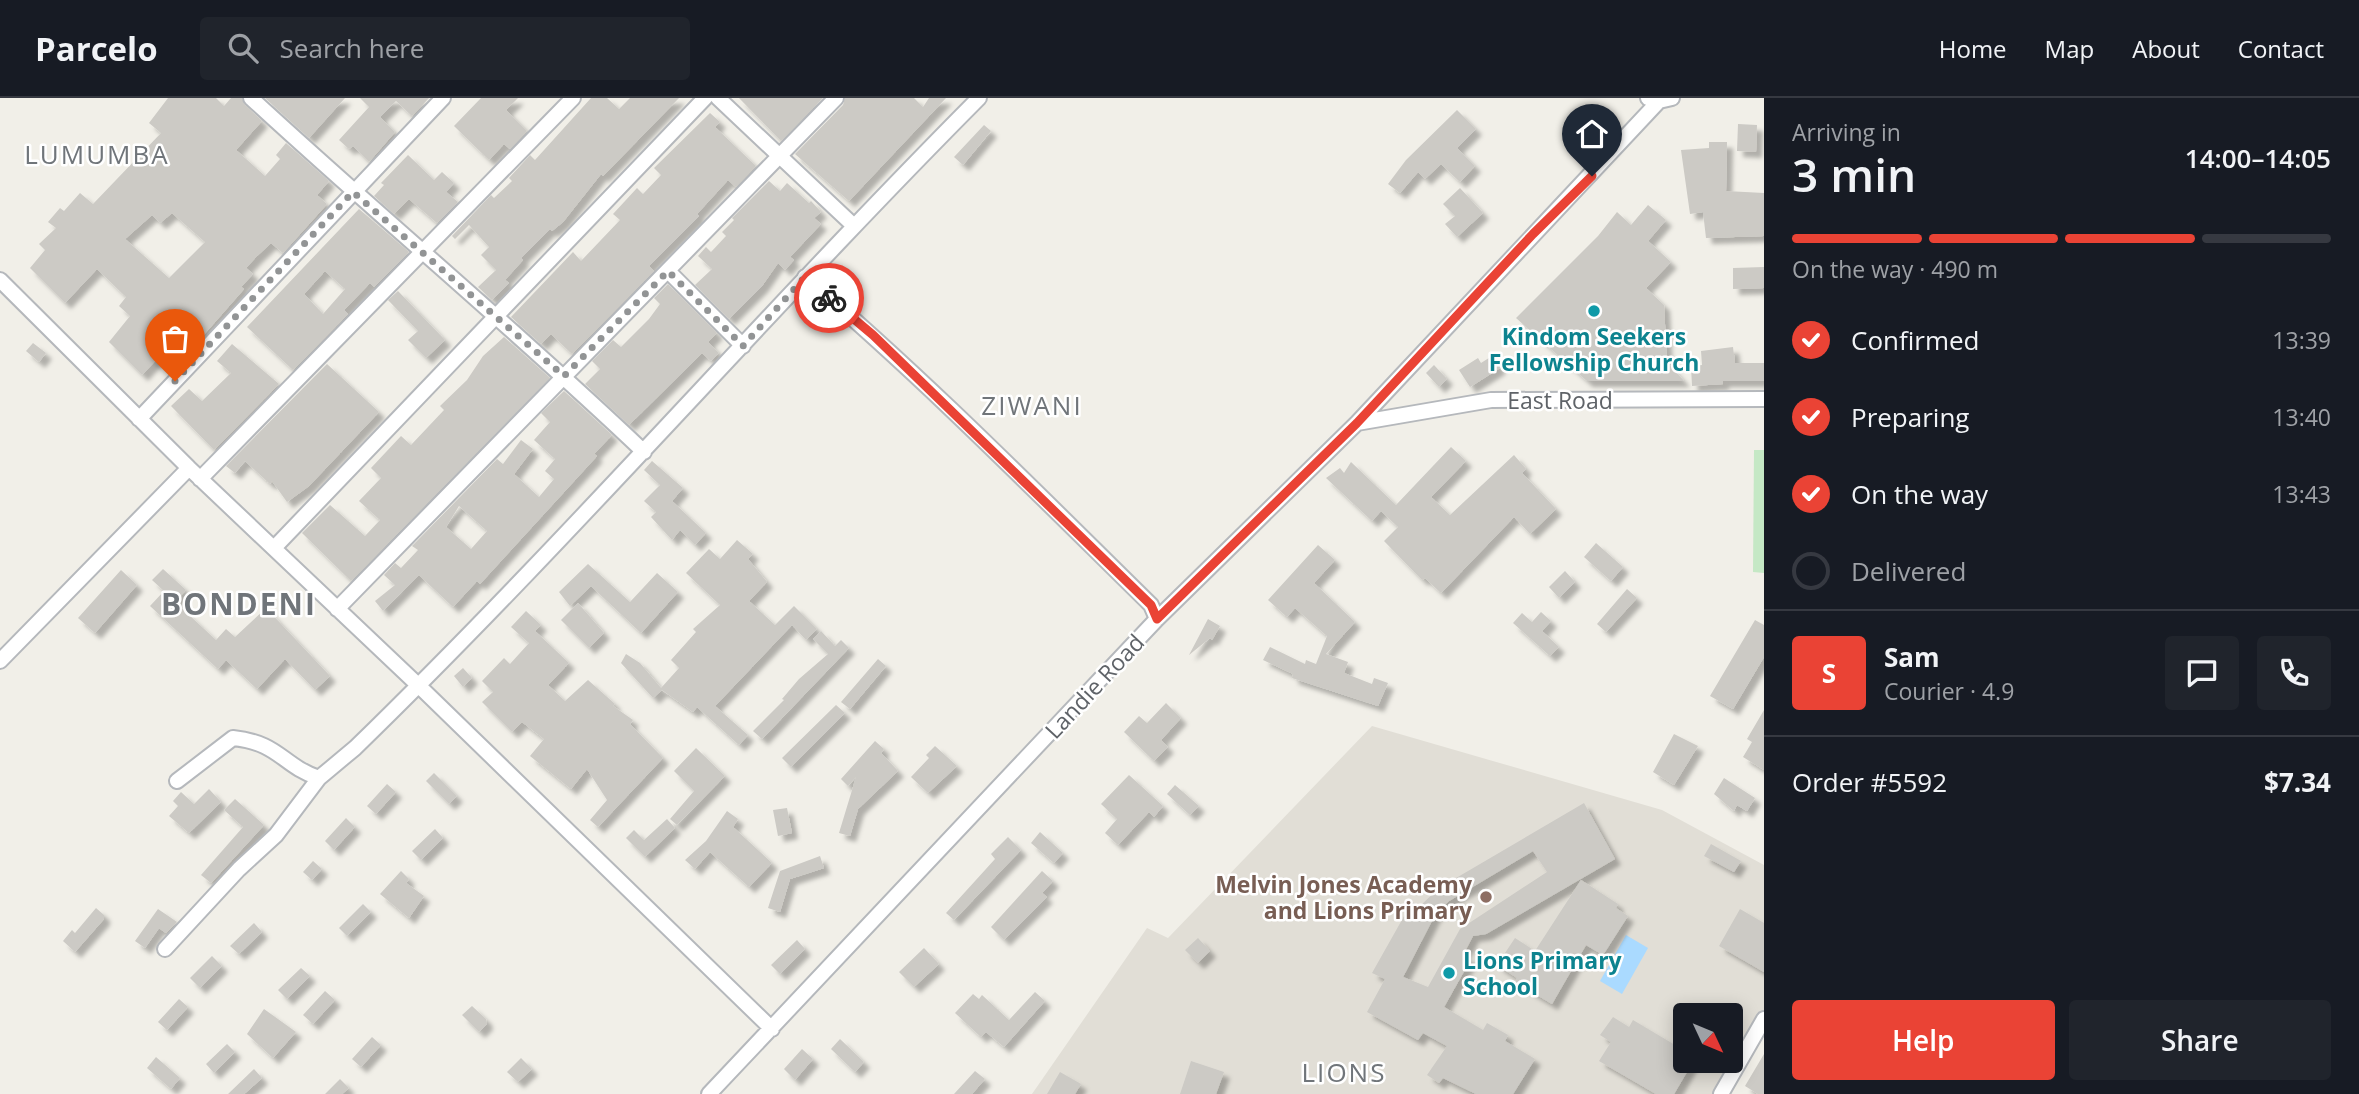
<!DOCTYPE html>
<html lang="en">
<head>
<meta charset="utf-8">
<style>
	:root { --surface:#171b24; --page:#20242c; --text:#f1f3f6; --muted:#9ea1a6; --line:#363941; --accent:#ea4335 }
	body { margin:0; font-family:"Open Sans",sans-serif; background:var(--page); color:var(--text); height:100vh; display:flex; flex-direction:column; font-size:26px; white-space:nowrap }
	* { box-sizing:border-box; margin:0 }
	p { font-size:23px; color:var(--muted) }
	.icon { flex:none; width:38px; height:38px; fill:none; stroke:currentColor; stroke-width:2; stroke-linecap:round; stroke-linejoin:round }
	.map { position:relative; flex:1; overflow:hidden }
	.details { display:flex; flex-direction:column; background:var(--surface); width:595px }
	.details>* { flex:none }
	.needle { width:46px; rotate:134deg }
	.tools { position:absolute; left:1673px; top:905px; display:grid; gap:14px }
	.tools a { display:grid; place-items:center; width:70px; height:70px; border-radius:7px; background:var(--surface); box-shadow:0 4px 18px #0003; font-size:35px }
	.pin { position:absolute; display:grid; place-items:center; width:60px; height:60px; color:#fff; margin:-72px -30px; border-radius:50% 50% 50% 0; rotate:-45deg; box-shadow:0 0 7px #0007 }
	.pin .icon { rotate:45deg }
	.courier { position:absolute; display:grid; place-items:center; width:70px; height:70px; margin:-35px; border:5px solid #ea4335; border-radius:50%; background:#fff; color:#222; box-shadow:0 2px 9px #0007 }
	.headline em { font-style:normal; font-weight:600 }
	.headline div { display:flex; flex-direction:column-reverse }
	.headline { display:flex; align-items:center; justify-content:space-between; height:119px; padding:0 28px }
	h1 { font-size:46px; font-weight:600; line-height:52px }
	.bar { display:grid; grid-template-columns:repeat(4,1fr); gap:10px 7px; align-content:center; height:84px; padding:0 28px }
	.bar i { height:9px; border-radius:5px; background:var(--line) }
	.bar .selected { background:var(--accent) }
	.bar p { grid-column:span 4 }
	.line { display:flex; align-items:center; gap:18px; padding:0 28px; border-top:2px solid var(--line) }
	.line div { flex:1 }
	.round { display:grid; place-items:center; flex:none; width:74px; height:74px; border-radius:7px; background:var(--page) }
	ol { padding:0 28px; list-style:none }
	li { display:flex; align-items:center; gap:21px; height:77px }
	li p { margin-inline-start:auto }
	li .icon { padding:7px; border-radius:50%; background:var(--accent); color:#fff; stroke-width:4 }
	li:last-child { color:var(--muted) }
	li i { width:38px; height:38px; border:4px solid var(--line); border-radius:50% }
	.primary-button { display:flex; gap:14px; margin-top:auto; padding:14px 28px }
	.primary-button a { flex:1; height:80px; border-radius:7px; background:var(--accent); color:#fff; font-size:28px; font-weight:600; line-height:80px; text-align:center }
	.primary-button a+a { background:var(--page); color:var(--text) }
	header { display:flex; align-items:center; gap:42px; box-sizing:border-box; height:98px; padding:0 35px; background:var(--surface); border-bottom:2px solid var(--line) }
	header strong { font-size:33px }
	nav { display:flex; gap:38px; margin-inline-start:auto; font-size:24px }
	.search { width:490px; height:63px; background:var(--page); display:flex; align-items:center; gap:18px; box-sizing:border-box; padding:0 24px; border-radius:7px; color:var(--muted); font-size:26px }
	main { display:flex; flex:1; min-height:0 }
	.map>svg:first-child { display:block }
</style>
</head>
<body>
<header>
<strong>Parcelo</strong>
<div class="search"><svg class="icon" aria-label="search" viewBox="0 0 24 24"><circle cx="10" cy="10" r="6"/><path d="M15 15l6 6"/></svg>Search here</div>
<nav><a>Home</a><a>Map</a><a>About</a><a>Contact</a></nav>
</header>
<main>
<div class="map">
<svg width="1764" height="996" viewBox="0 0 1764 996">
	<defs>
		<filter id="shadow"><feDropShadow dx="6" dy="6" stdDeviation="2" flood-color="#0004"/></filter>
	</defs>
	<rect width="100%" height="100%" fill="#f1efe8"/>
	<path fill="#e1ded6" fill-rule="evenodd" d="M 1372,628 L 1662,712 L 1764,767 L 1764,923 L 1723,996 L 1032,996 L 1147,830 L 1168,840 ZM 1685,917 L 1731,917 L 1731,962 L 1685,962 Z"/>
	<path fill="#c5e8c5" d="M 1754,352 L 1764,352 L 1764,475 L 1753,474 Z"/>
	<path fill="#aadaff" d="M 1626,837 L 1648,850 L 1622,896 L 1600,883 Z"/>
	<path fill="#cccac5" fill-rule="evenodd" filter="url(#shadow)" d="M 168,0 L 216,0 L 224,8 L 231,0 L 242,0 L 245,7 L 262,23 L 236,52 L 265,78 L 280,61 L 276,57 L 286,45 L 329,83 L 317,97 L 327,106 L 283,155 L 271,145 L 256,159 L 246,170 L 253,176 L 241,189 L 244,191 L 179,265 L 176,263 L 169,272 L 157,261 L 142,277 L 109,244 L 130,218 L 119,208 L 126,199 L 97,171 L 65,205 L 30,170 L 45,152 L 39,146 L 56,130 L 48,124 L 60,110 L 64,113 L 80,95 L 93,106 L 161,35 L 149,25 ZM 172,115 L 205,144 L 169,180 L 125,141 L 152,117 L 160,125 Z
		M 265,0 L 345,0 L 309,40 Z
		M 360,0 L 429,0 L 412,18 L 396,3 L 380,19 L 395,34 L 369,64 L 353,48 L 349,51 L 339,42 L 369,9 Z
		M 481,0 L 518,0 L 506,12 L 527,33 L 510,51 L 504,46 L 489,62 L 454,28 Z
		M 591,0 L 607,0 L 619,11 L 630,0 L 679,0 L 603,78 L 601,76 L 563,124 L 552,133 L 550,131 L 521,160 L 523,162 L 505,182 L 509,185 L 492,202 L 478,189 L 496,172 L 481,157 L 489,149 L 469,127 L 455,141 L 452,138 L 491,97 L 494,100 L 512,83 L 509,80 L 530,57 L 535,62 Z
		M 739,0 L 823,0 L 781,43 Z
		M 845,0 L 914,0 L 923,9 L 929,0 L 946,0 L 849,103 L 795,56 L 843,7 Z
		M 1457,12 L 1476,31 L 1457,50 L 1475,68 L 1460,84 L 1441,66 L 1425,81 L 1418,74 L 1400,95 L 1388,86 L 1406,62 Z
		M 710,15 L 720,24 L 715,29 L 756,68 L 736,89 L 728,82 L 697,116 L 699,118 L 649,168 L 654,173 L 572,256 L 551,236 L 541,246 L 511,219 L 573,154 L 581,163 L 620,122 L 613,116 L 637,90 L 643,96 L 661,77 L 654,70 Z
		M 1738,26 L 1757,27 L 1756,54 L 1737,53 Z
		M 984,27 L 991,33 L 963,67 L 954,59 Z
		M 1709,44 L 1727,44 L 1726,93 L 1764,95 L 1764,138 L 1706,140 L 1703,114 L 1690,116 L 1681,52 L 1709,50 Z
		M 408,57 L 434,82 L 442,74 L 454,85 L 446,94 L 458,104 L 437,125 L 409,101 L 394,116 L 374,98 L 384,87 L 381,85 Z
		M 769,83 L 780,93 L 787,85 L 809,105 L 811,103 L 821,114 L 814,120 L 821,126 L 790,159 L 794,162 L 785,172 L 778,165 L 762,188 L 729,221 L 695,187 L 712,171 L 698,158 L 706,149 L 711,154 L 726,138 L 722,134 L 734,122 L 732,120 Z
		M 1460,90 L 1483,115 L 1457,139 L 1445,126 L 1455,118 L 1443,106 Z
		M 1648,107 L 1666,122 L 1648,143 L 1671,164 L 1646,190 L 1664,207 L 1667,264 L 1684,283 L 1587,283 L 1516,220 L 1598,138 L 1617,114 L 1631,127 Z
		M 359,111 L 409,154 L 374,189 L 370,185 L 344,212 L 348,216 L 293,272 L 247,229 ZM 325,173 L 345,191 L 323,216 L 304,196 Z
		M 1764,169 L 1764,190 L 1733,191 L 1733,170 Z
		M 668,186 L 717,235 L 708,244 L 719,255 L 711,263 L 702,255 L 629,327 L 585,286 L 600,271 L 592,263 L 613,242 L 621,249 L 649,221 L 660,206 L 654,200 Z
		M 398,193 L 445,242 L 426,260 L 408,242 L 418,233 L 388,202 Z
		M 504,239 L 550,280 L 351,483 L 302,435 L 330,407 L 365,438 L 380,422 L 359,403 L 381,380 L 371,370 L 401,338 L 411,347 L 444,312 L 440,308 L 467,282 L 483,258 Z
		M 33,245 L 46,255 L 39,264 L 26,253 Z
		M 232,246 L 279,286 L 214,352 L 171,308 L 189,291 L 202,303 L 231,275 L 217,263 Z
		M 1733,249 L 1735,265 L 1764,265 L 1764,283 L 1723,283 L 1723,286 L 1692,288 L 1691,268 L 1702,267 L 1701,253 Z
		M 1492,258 L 1500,270 L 1470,289 L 1459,272 L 1478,260 L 1481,265 Z
		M 327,266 L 379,314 L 309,388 L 287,404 L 272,383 L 270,386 L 245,363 L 235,375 L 226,368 Z
		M 1434,267 L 1447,281 L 1439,289 L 1426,275 Z
		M 564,293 L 612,337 L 594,356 L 597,358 L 480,486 L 477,483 L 453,509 L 419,477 L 383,513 L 375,503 L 395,487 L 384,477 L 395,465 L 401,470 L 418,452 L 412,448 L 497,361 L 503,366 L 521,342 L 533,351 L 514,376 L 539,399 L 554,381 L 545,373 L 555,361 L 534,342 L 550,324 L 541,315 ZM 459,408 L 487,433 L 471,451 L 446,429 Z
		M 1451,349 L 1466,363 L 1431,399 L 1450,417 L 1514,357 L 1526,371 L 1522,375 L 1556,411 L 1530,436 L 1514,419 L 1441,495 L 1425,480 L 1422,482 L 1384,443 L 1398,429 L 1381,413 L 1372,423 L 1326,380 L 1340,370 L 1344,375 L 1351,364 L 1396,407 Z
		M 652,363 L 683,390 L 672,403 L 706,435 L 695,447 L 680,432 L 672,442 L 651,419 L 656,414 L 644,403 L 660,387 L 644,372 Z
		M 737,442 L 753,456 L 748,461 L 767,484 L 749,503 L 775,527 L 794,508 L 817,531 L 806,542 L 792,527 L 715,608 L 748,637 L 739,647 L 697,609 L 693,614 L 662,592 L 653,600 L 621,565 L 626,556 L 640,565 L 661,590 L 679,570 L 671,562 L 696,534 L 693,531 L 720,507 L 686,475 L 709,451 L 720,461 Z
		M 1596,445 L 1623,469 L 1611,483 L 1584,459 Z
		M 1318,447 L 1335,462 L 1314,485 L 1355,524 L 1326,556 L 1348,564 L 1344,575 L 1372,586 L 1374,580 L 1388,585 L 1378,608 L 1292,580 L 1293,576 L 1263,562 L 1270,549 L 1305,566 L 1306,562 L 1316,566 L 1327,538 L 1295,510 L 1287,519 L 1268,502 Z
		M 588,466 L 630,504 L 657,475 L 678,494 L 641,535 L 591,488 L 570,508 L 559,494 Z
		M 163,471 L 186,492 L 175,504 L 216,542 L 226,531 L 235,539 L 266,510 L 330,578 L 315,592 L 285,561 L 257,591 L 226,562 L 218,571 L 150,508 L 164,493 L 152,482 Z
		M 121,472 L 137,487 L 95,535 L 78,520 Z
		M 1565,473 L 1575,484 L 1559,500 L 1549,489 Z
		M 1627,491 L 1637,500 L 1606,534 L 1597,526 Z
		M 578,505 L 604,535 L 589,550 L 561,522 Z
		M 526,513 L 541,527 L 535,533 L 569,565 L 548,587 L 565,603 L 588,582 L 615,606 L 613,608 L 633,622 L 630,626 L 663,660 L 598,729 L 590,722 L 607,702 L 587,671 L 571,691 L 530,658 L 544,641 L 522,624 L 512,634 L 482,604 L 493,594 L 482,583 L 504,560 L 510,566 L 529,545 L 511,529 Z
		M 1541,514 L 1551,523 L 1542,533 L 1559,549 L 1550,558 L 1513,525 L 1522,515 L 1532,524 Z
		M 1208,521 L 1220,528 L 1212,542 L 1210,540 L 1189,557 Z
		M 1755,522 L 1764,527 L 1764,559 L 1733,611 L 1710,598 Z
		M 821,533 L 835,548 L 841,542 L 849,550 L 762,641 L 753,633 L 784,602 L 782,601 L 799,581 L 828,556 L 813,541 Z
		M 878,561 L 886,568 L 850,611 L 841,604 Z
		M 463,570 L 472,580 L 463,589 L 454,578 Z
		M 1166,605 L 1181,620 L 1161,642 L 1168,649 L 1154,663 L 1124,634 L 1139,618 L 1147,625 Z
		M 836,607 L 845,615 L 791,669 L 782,660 Z
		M 1764,612 L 1764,672 L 1743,659 L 1752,644 L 1747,641 Z
		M 1674,636 L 1698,648 L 1674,687 L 1653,674 Z
		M 875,643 L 884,651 L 881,655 L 898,673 L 858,711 L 850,738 L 839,735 L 856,679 L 848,688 L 841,681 Z
		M 935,648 L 957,668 L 928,695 L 911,679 L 929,660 L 926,657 Z
		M 696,650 L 725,678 L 677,727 L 670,721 L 694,693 L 674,673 Z
		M 434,675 L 457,698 L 449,706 L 426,683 Z
		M 1129,677 L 1163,708 L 1154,719 L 1149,714 L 1118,747 L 1105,735 L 1117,721 L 1101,706 Z
		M 1724,680 L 1755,700 L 1747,713 L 1737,707 L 1734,713 L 1714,696 Z
		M 387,686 L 396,694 L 376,716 L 367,708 Z
		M 1175,687 L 1199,708 L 1190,717 L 1167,696 Z
		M 209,691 L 221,704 L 189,735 L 169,718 L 178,708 L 173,703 L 181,694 L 194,706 Z
		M 235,701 L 264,727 L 211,785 L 201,777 L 243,729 L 224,712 Z
		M 1584,705 L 1615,761 L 1486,836 L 1473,838 L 1463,857 L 1471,861 L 1444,909 L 1483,932 L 1487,925 L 1508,937 L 1505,943 L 1535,961 L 1513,996 L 1476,996 L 1443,980 L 1439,985 L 1427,977 L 1447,948 L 1423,935 L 1418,942 L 1367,914 L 1385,881 L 1372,875 L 1412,804 L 1420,808 L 1439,790 ZM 1533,753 L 1547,774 L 1460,831 L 1428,889 L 1403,879 L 1435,817 L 1449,803 Z
		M 787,710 L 792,735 L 778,738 L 773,712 Z
		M 727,713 L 738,721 L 733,729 L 772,765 L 749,789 L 710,754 L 695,771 L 685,762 L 706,743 Z
		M 346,720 L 355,729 L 334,752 L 325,743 Z
		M 667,721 L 675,730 L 645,759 L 626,740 L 634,732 L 644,742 Z
		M 435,731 L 443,740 L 421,762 L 412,753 Z
		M 1040,734 L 1063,755 L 1054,765 L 1031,745 Z
		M 1008,739 L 1021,752 L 954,822 L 946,815 L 995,761 L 991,756 Z
		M 1711,746 L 1741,763 L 1734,774 L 1704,758 Z
		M 820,758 L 824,770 L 790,781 L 780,814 L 768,810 L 780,773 Z
		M 313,763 L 322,771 L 312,782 L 303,774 Z
		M 401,773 L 409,781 L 406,785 L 424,798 L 409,820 L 380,796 Z
		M 1042,773 L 1053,783 L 1042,795 L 1047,799 L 1004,842 L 991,829 Z
		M 1581,782 L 1618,806 L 1616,810 L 1628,818 L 1603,857 L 1586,847 L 1552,906 L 1515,884 L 1517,880 L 1497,867 L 1515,840 L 1535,853 Z
		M 363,806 L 371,814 L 347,838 L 339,830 Z
		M 96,810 L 104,817 L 104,821 L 75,854 L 63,843 L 72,832 L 75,835 Z
		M 158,811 L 177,824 L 166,835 L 159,830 L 145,850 L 135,843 Z
		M 1740,811 L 1764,825 L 1764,874 L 1719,848 Z
		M 254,825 L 262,834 L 239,856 L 230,848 Z
		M 1198,840 L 1210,853 L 1198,865 L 1185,852 Z
		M 797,842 L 805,851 L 780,876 L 771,867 Z
		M 924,850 L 939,866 L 914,889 L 899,874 Z
		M 212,858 L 222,868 L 200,890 L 190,880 Z
		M 301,870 L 310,878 L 287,901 L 278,892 Z
		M 325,893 L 335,902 L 313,926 L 303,917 Z
		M 1035,894 L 1045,903 L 1004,949 L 986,934 L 981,939 L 955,915 L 973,896 L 979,901 L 982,897 L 1009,922 Z
		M 179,901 L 188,909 L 167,932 L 158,924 Z
		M 472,908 L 486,921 L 487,926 L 479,934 L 462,917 Z
		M 264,911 L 296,934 L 273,960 L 247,936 Z
		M 1613,919 L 1629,929 L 1633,922 L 1685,953 L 1685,962 L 1694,962 L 1674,996 L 1656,996 L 1599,963 L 1611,944 L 1600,937 Z
		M 372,939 L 381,947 L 361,969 L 352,961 Z
		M 840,941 L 864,964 L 855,974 L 831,951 Z
		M 227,946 L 235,954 L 214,975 L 206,966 Z
		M 802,951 L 813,961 L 795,982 L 784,971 Z
		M 1764,956 L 1764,996 L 1758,996 L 1745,988 Z
		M 156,959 L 180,980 L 171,991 L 147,970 Z
		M 521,960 L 532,971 L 518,984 L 507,974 Z
		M 1191,963 L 1224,974 L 1216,996 L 1180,996 Z
		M 254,971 L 262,980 L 244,996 L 228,996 Z
		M 975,973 L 985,981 L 972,996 L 954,996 Z
		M 1060,974 L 1081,986 L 1075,996 L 1047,996 Z
		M 340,981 L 349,990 L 342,996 L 325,996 Z"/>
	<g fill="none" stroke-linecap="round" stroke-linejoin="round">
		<g stroke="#b5b8bc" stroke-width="18">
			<path id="minor" d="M 251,0 C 381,120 516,232 644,354
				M 718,0 L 853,127
				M 1648,0 L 1659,3 L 1672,0
				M 668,173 L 743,248
				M 805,179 C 926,282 1038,396 1151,507 L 1157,521
				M 0,182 L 189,370 L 418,587 L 772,931
				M 139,321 L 443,0
				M 1357,325 L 1491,302 L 1764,301
				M 200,381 L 573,0
				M 274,450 L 705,0
				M 337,511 L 836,0
				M 0,563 L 189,370
				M 177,683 L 233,640 C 280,645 281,667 319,680 L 355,650 C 570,441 767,213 979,0
				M 165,851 L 239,771 L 276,737 L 319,680
				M 709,996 L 1157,521 L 1357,325 L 1659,3
				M 1721,996 L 1764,921"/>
		</g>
		<use href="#minor" stroke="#fff" stroke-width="14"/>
	</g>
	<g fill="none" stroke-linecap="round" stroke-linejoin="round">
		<path stroke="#929495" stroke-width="7" stroke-dasharray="0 12.6" d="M 175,283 L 353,94 L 564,278 L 668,173 L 743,248 L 805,179 L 829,200"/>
		<path stroke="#ea4335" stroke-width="9" d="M 829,200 L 873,237 L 1151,507 L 1157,521 L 1357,325 L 1533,136 L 1592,78"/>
	</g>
	<g fill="#0f9aa8" stroke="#fff" stroke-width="2.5">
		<circle cx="1594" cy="213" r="7"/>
		<circle cx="1449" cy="875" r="7"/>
	</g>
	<circle fill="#8d6e63" stroke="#fff" stroke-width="2.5" cx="1486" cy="799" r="7"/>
	<g text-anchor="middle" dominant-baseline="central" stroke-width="5" stroke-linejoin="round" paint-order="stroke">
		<g font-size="23" font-weight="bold" fill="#0d838f" stroke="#fff">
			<text x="1594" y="238">Kindom Seekers<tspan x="1594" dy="26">Fellowship Church</tspan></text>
			<text x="1463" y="862" text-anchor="start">Lions Primary<tspan x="1463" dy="26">School</tspan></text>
		</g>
		<g font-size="23" fill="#5f6368" stroke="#fff">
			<text x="1560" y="302">East Road</text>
			<text transform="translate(1094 588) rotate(-47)">Landie Road</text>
		</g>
		<g font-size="23" font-weight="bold" fill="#785e54" stroke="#fff" text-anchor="end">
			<text x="1472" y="786">Melvin Jones Academy<tspan x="1472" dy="26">and Lions Primary</tspan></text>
		</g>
		<g font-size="26" letter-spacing="2" fill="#70757a" stroke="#fff">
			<text x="97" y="56">LUMUMBA</text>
			<text x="1032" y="307">ZIWANI</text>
			<text x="1344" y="974">LIONS</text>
		</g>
		<g font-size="30" font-weight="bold" letter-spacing="2" fill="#70757a" stroke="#fff">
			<text x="239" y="505">BONDENI</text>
		</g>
	</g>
</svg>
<div class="tools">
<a><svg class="needle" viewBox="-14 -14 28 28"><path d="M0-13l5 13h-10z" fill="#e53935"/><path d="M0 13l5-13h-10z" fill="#9ea1a6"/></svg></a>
</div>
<div class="pin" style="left:175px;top:283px;background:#ea580c"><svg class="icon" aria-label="bag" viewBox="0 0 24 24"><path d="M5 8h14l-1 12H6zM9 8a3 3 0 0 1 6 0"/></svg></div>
<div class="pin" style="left:1592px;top:78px;background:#1f2937"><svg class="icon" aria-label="home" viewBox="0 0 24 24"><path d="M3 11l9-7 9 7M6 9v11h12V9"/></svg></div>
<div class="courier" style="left:829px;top:200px"><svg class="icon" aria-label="bike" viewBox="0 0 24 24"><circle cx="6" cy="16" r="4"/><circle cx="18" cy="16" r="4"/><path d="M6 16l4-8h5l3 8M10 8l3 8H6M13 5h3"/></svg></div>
</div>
<section class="details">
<div class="headline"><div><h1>3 min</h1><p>Arriving in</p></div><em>14:00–14:05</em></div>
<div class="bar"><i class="selected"></i><i class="selected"></i><i class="selected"></i><i></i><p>On the way · 490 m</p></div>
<ol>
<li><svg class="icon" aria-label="check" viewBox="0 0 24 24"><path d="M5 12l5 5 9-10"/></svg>Confirmed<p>13:39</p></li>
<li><svg class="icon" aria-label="check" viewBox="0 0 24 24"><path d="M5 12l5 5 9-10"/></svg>Preparing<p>13:40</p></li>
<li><svg class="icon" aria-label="check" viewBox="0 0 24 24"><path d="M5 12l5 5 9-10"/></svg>On the way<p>13:43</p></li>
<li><i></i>Delivered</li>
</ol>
<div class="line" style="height:126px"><b class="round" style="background:var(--accent);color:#fff">S</b><div><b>Sam</b><p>Courier · 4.9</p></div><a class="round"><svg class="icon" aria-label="chat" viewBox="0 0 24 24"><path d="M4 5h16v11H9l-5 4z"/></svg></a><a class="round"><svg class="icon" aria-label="phone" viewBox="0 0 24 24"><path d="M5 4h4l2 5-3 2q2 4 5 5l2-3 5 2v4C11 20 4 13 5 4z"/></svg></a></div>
<div class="line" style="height:91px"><div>Order #5592</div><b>$7.34</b></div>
<div class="primary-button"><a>Help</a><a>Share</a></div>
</section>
</main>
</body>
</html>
